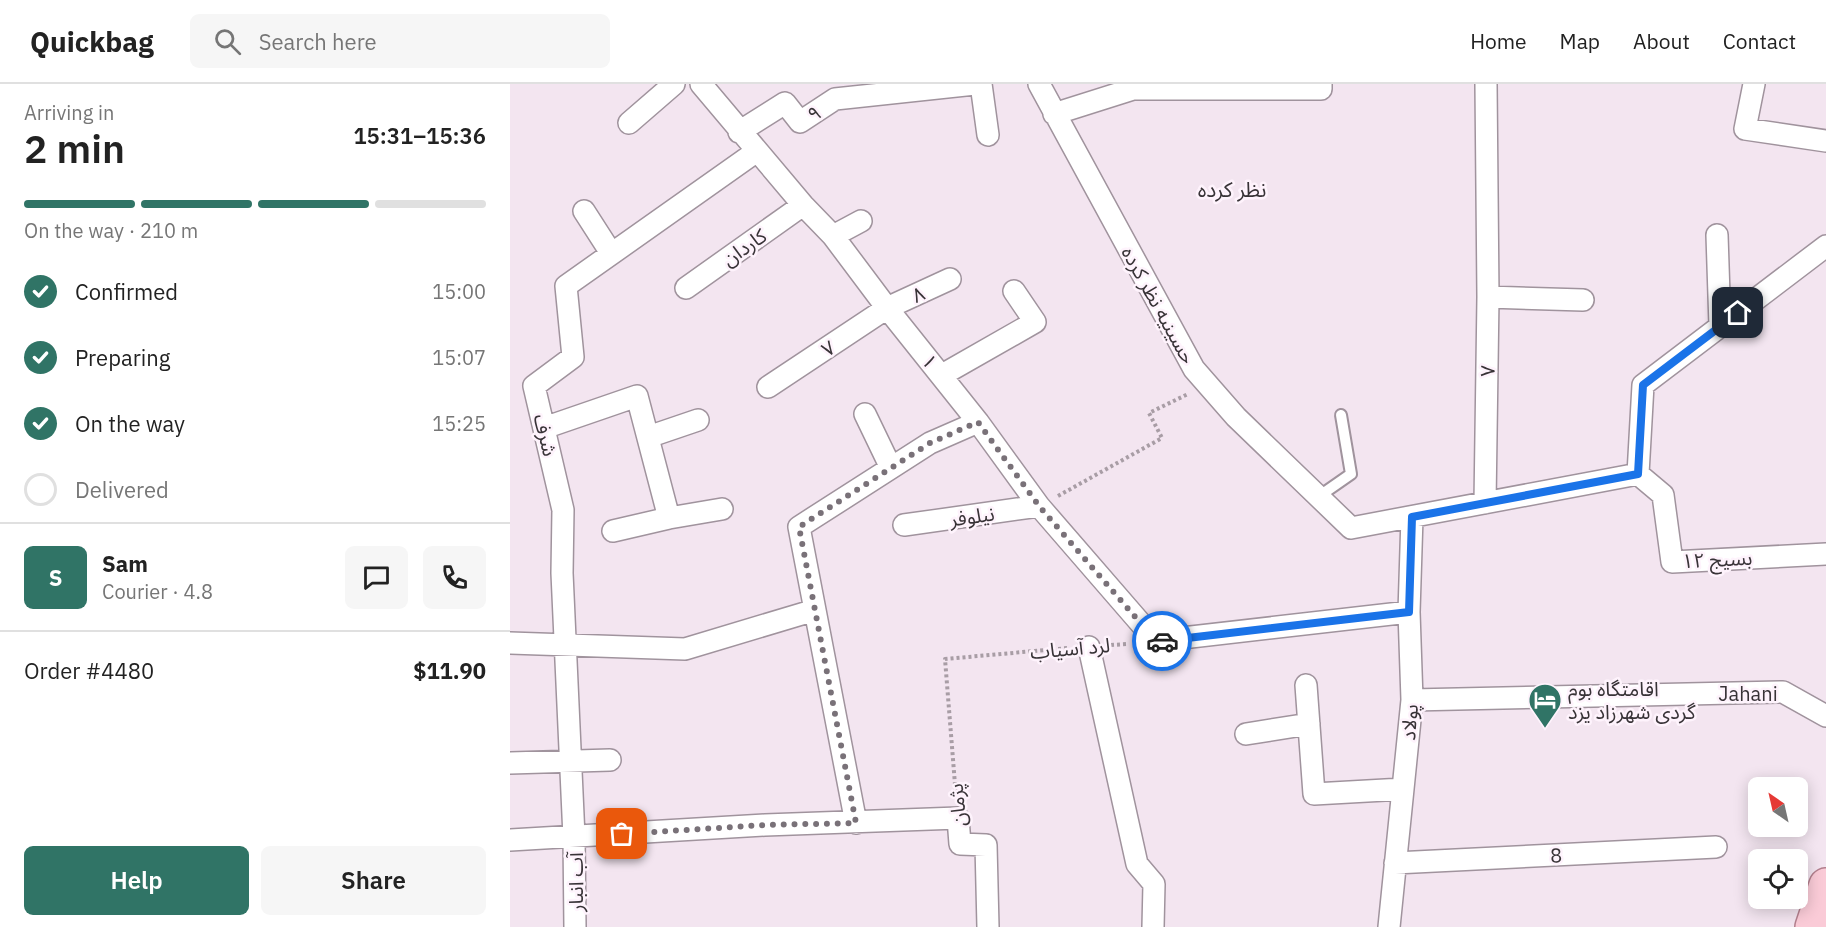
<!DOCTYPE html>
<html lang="en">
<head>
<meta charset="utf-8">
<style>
	:root { --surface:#fff; --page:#f6f6f6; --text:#222; --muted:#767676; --line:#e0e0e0; --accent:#307466 }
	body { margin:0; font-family:"IBM Plex Sans","Noto Sans Arabic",sans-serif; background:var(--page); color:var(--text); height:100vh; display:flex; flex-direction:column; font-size:22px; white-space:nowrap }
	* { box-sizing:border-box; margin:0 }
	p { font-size:20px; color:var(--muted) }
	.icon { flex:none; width:33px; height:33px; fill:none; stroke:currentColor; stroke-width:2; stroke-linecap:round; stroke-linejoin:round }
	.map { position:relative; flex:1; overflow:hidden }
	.details { display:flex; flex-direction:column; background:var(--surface); width:510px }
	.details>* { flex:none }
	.needle { width:39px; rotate:326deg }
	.tools { position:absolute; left:1238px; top:693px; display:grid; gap:12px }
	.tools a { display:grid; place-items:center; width:60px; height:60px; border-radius:9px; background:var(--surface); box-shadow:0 3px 15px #0003; font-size:30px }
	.pin { position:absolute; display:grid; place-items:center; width:51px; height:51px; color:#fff; margin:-26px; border-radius:12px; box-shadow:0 3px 9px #0006 }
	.courier { position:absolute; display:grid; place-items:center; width:60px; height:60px; margin:-30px; border:4px solid #1a73e8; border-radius:50%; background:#fff; color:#222; box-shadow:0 2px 8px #0007 }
	.head em { font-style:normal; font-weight:600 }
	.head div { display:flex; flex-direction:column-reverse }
	.head { display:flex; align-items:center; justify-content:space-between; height:102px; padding:0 24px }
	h1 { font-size:39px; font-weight:600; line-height:45px }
	.bar { display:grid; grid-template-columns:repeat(4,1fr); gap:9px 6px; align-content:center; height:72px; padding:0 24px }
	.bar i { height:8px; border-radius:4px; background:var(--line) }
	.bar .current { background:var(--accent) }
	.bar p { grid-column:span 4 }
	.line { display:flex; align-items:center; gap:15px; padding:0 24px; border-top:2px solid var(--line) }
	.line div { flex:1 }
	.round { display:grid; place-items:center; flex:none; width:63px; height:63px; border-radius:9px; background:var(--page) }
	ol { padding:0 24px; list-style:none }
	li { display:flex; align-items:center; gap:18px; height:66px }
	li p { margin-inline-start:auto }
	li .icon { padding:6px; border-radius:50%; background:var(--accent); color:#fff; stroke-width:4 }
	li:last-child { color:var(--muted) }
	li i { width:33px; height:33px; border:3px solid var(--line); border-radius:50% }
	.action { display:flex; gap:12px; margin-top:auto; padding:12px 24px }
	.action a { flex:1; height:69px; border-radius:9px; background:var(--accent); color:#fff; font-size:24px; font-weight:600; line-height:69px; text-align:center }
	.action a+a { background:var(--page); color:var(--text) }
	header { display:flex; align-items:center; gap:36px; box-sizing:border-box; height:84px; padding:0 30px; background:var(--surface); border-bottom:2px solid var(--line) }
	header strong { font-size:28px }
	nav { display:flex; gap:33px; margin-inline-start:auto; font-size:21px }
	.search { width:420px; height:54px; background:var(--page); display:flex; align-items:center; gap:15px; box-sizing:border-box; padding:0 21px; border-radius:9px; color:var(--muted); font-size:22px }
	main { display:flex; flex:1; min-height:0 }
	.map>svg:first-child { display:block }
</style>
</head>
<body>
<header>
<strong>Quickbag</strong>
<div class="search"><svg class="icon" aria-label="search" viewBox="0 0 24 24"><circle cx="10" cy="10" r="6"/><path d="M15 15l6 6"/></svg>Search here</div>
<nav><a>Home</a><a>Map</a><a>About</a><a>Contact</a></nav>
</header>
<main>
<section class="details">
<div class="head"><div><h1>2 min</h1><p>Arriving in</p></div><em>15:31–15:36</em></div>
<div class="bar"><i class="current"></i><i class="current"></i><i class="current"></i><i></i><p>On the way · 210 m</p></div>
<ol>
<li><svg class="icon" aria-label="check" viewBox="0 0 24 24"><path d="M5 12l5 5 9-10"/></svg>Confirmed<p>15:00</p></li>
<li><svg class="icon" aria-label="check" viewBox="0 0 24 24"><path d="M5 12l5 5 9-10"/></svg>Preparing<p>15:07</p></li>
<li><svg class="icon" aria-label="check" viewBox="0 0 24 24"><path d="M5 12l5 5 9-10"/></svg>On the way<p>15:25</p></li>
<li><i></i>Delivered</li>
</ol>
<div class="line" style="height:108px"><b class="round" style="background:var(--accent);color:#fff">S</b><div><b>Sam</b><p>Courier · 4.8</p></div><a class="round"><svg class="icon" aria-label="chat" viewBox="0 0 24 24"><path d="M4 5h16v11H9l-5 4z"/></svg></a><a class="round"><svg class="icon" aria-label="phone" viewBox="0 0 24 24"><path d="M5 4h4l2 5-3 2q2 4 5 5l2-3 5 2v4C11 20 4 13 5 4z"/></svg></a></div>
<div class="line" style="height:78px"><div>Order #4480</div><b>$11.90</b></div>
<div class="action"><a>Help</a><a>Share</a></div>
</section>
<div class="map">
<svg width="1316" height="843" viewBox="0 0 1316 843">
	<rect width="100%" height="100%" fill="#f3e5f0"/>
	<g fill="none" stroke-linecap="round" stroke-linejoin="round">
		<g stroke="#a0939d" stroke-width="14">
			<path id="service" d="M 808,413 L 841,390 L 831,331"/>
		</g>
		<g stroke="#a0939d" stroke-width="24">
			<path id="minor" d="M 191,0 L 293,121 L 323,152 L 377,224 L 468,338 L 529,422 L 646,557 L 899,528
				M 471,0 L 478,51
				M 529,0 L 684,285 L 726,333 L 841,444 L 1128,390
				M 1244,0 L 1235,45 L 1316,57
				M 544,30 L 623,5 L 811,5 L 811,0
				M 119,39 L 164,0
				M 229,48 L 275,19 L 290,38 L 325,15 L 465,0
				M 74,127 L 101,169
				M 1207,151 L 1210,242
				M 323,152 L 351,137
				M 176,204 L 293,121
				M 978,213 L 1073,216
				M 432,291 L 525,238 L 504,207
				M 258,303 L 377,224 L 440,195
				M 355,330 L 381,384
				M 34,344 L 127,312 L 159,434 L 103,447
				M 138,353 L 188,336
				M 1128,390 L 1133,301 L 1316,162
				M 1128,390 L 1153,411 L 1162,478 L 1316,470
				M 975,419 L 978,213 L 976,0
				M 159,434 L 212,425
				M 394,441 L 529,422
				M 0,559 L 175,565 L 305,526
				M 579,563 L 627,780 L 644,800 L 643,843
				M 796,601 L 804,710 L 893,705
				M 902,616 L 1273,608 L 1316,632
				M 736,650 L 799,640
				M 0,679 L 100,676
				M 346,739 L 289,443 L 420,359 L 468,338
				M 0,756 L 255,741 L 448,734 L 450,760 L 476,761 L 478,843
				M 885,779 L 1206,763
				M 65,843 L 64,753 L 52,489 L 53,426 L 24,302 L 63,273 L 56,202 L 247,67
				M 879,843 L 902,616 L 899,528 L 902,433"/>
		</g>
		<g stroke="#b4808e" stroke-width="36">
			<path id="primary" d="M 1302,843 L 1316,801"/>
		</g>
		<path stroke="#a89da5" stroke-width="4" stroke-dasharray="3 3" stroke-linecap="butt" d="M 548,412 L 652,354 L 639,329 L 678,310
			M 601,561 L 618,560
			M 446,713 L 435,575 L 558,564"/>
		<use href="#service" stroke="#fff" stroke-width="10"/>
		<use href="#minor" stroke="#fff" stroke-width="21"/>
		<use href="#primary" stroke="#facbd7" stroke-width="33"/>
	</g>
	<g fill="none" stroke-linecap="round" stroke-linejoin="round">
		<path stroke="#797178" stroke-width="6" stroke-dasharray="0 10.8" d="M 112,750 L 255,741 L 346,739 L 289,443 L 420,359 L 468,338 L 529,422 L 646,557 L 652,557"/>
		<path stroke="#1a73e8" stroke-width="8" d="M 652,557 L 899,528 L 902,433 L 1128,390 L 1133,301 L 1228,229"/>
	</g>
	<defs>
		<g id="hotel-pin" transform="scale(1.725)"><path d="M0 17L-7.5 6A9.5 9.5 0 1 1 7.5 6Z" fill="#307466" stroke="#fef3fc"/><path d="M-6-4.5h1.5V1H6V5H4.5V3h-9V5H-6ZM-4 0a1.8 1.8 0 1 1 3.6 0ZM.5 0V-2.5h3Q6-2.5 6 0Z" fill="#fff"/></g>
	</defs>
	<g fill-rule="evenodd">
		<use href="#hotel-pin" x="1035" y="616"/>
	</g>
	<g text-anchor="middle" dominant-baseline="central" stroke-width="5" stroke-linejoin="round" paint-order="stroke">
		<g font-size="20" fill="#383337" stroke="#fef3fc">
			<text transform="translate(304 29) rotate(-33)">۹</text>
			<text transform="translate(234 163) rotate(-35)">کاردان</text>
			<text transform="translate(408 210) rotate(-25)">۸</text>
			<text transform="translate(649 221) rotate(61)">حسینیه نظر کرده</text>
			<text transform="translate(318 264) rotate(-34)">۷</text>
			<text transform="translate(420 277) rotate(51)">۱</text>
			<text transform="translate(977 287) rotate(-89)">۷</text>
			<text transform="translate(36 351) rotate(76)">شرف</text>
			<text transform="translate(462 432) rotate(-8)">نیلوفر</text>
			<text transform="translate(1207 475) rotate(-3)">بسیج ۱۲</text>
			<text transform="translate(560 564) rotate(-5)">لرد آسیاب</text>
			<text x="1238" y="609">Jahani</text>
			<text transform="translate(899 638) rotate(-85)">پولاد</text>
			<text transform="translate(447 721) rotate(-95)">پژمان</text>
			<text transform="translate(1046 771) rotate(-3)">8</text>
			<text transform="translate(65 798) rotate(-90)">آب انبار</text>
		</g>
		<g font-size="20" fill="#383337" stroke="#fef3fc" text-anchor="start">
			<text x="1058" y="604">اقامتگاه بوم<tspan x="1058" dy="23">گردی شهرزاد یزد</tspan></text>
		</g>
		<g font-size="21" fill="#383337" stroke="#fef3fc">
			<text x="722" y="105">نظر کرده</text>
		</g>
	</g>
</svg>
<div class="tools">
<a><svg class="needle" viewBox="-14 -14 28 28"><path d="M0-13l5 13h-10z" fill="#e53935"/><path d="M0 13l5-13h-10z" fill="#767676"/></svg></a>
<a><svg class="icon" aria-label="locate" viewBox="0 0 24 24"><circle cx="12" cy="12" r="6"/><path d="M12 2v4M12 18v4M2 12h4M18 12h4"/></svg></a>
</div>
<div class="pin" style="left:112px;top:750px;background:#ea580c"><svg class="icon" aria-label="bag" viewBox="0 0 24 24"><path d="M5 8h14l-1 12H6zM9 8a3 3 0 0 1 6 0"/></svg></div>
<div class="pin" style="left:1228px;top:229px;background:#1f2937"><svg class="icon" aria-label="home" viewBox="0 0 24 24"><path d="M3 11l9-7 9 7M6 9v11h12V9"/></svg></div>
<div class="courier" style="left:652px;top:557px"><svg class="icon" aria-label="car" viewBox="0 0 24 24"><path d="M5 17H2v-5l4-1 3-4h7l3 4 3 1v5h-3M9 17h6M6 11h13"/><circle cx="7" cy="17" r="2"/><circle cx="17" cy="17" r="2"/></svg></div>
</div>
</main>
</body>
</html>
